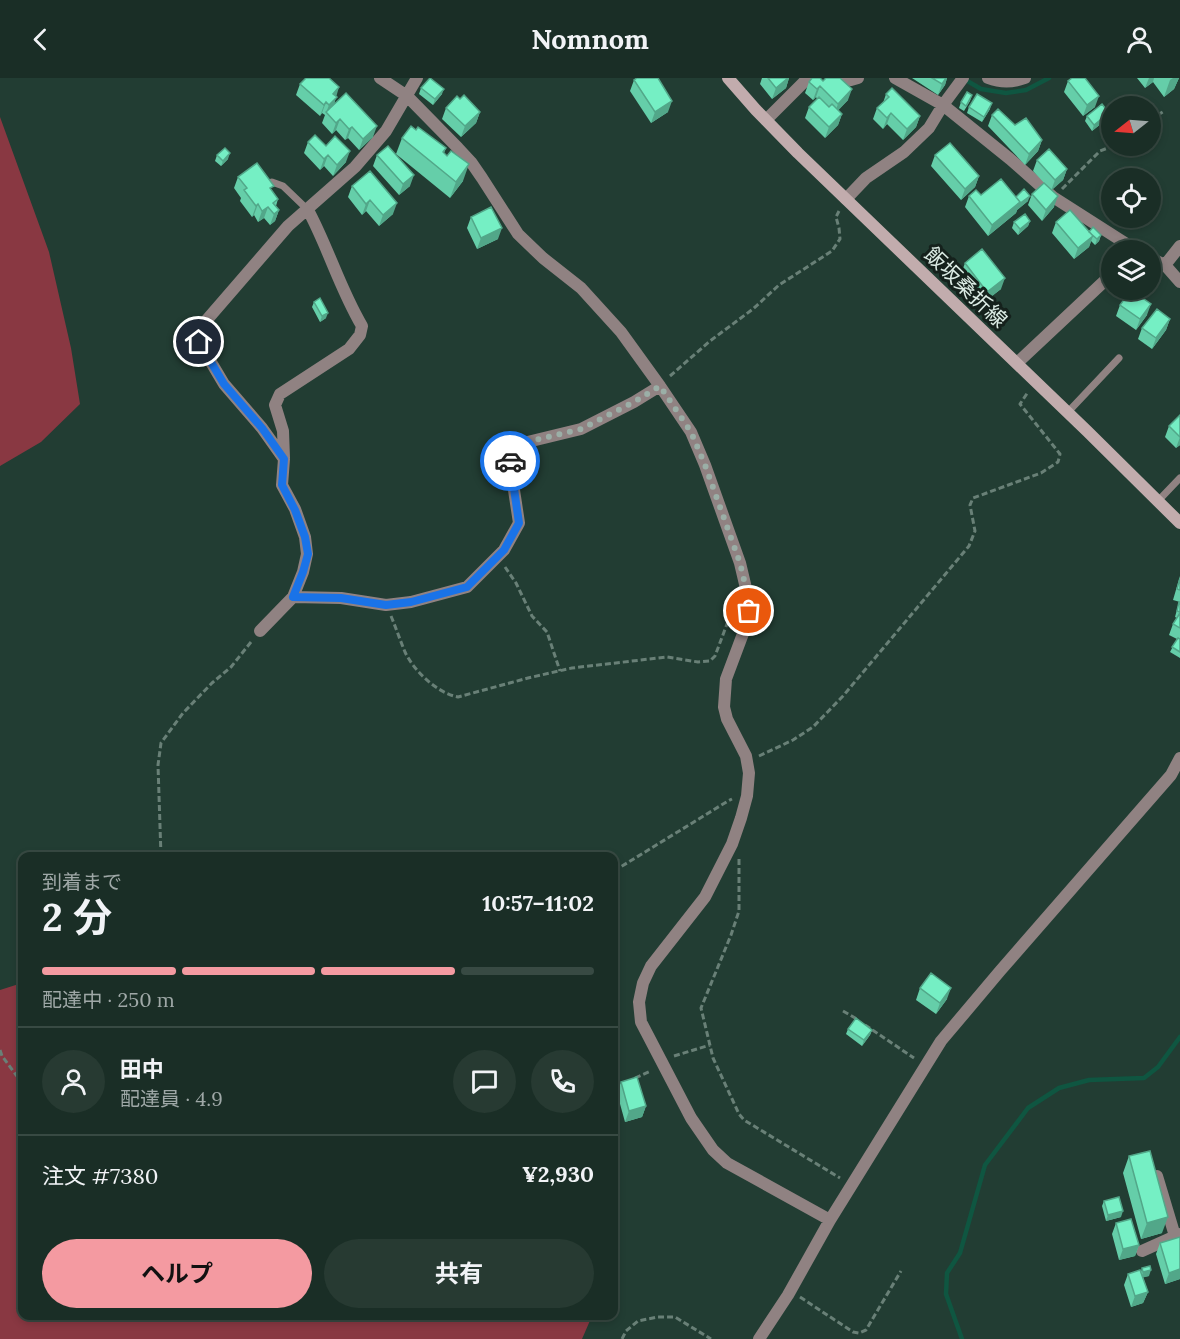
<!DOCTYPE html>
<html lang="ja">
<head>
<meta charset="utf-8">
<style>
	:root { --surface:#1a2e26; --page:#273a32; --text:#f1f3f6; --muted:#9fa8a7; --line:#384a43; --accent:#f49aa1 }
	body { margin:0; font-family:Lora,"Noto Sans JP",serif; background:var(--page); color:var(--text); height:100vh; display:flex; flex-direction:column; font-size:22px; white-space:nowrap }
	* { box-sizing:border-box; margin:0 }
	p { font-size:20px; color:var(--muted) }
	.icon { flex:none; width:33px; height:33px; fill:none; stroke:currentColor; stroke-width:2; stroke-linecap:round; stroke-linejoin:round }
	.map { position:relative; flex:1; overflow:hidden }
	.side { position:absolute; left:18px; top:774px; width:600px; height:468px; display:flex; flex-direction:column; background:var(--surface); border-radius:12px; box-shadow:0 3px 9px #0003,0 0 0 2px var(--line) }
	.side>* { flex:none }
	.needle { width:39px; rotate:253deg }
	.buttons { position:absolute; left:1101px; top:18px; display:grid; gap:12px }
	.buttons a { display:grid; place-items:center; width:60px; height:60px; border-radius:50%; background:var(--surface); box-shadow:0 3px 9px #0003,0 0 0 2px var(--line); font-size:30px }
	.pin { position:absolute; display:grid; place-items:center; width:51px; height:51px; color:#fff; margin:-26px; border:3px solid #fff; border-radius:50%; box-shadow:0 2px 6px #0007 }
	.courier { position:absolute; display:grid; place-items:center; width:60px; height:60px; margin:-30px; border:4px solid #1a73e8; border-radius:50%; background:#fff; color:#222; box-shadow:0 2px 8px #0007 }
	.head em { font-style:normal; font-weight:700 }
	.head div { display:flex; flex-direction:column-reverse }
	.head { display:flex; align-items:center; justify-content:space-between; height:102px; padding:0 24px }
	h1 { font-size:39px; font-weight:700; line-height:45px }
	.bar { display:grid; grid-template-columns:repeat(4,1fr); gap:9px 6px; align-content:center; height:72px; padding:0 24px }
	.bar i { height:8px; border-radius:4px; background:var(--line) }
	.bar .current { background:var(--accent) }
	.bar p { grid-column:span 4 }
	.line { display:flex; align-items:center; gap:15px; padding:0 24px; border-top:2px solid var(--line) }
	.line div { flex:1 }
	.round { display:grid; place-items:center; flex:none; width:63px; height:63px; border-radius:32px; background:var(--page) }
	.cta { display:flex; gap:12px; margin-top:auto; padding:12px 24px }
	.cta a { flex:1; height:69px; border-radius:36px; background:var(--accent); color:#111; font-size:24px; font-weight:700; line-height:69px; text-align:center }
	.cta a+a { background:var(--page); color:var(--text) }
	header { display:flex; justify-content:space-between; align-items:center; height:78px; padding:0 24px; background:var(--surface); font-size:27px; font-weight:700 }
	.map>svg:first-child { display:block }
</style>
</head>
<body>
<header><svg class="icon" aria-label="back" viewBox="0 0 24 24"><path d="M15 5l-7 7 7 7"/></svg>Nomnom<svg class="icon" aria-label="person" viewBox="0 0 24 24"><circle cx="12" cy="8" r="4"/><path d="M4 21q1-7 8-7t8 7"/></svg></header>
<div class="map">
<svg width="1180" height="1261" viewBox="0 0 1180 1261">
	<rect width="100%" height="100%" fill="#223d33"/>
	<path fill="#893842" d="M 0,39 L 49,174 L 71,270 L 80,326 L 41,364 L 0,388 Z
		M 22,905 L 22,1238 L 592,1238 L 582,1261 L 0,1261 L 0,912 Z"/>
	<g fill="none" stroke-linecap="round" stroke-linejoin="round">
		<path stroke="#0f5641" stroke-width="4.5" d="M 964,1 L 981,11 L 1006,15 L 1026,12 L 1049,0
			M 962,1261 L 946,1216 L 947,1195 L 960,1175 L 985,1087 L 1028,1030 L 1059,1010 L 1089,1002 L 1144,1000 L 1158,989 L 1180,959"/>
		<path stroke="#698077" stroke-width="3" stroke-dasharray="6 3" stroke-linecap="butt" d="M 1150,42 L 1164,33
			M 1062,111 L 1100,73 L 1113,68
			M 670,298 L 710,263 L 753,231 L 779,207 L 832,173 L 840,161 L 839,150 L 836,139 L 839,133
			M 505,489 L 516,505 L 532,538 L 547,554 L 560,593
			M 391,538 C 396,550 400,562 405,574 C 414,593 437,615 458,619 L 528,600 L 572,590 L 667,579 L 698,584 L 710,583 L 715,578 L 730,538 L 735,534
			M 759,678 L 793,662 L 813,649 L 843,618 L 969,468 L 975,453 L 970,427 L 973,420 L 1041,395 L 1058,384 L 1060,376 L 1020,326 L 1028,314
			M 161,778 L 158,687 L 161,665 L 183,635 L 212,605 L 231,589 L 251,564
			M 739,781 L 739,833 L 731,857 L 701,930 L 713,980 L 739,1036 L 744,1042 L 840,1100
			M 614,793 L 728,723 L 732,721
			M 843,933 L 857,941
			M 865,947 L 914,980
			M 0,972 L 2,978 L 22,1005
			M 674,978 L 710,967
			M 635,1000 L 651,993
			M 614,1011 L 621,1007
			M 800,1219 L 853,1254 L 859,1255 L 866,1252 L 901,1193
			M 622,1261 L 626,1253 L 638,1243 L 658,1239 L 675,1239 L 711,1261"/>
		<path stroke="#908282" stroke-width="7" d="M 272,104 L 283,108 L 308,132
			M 1068,334 L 1119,280
			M 1158,423 L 1180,400"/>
		<path stroke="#908282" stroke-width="12" d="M 380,0 L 407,18 L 458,70 L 471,84 L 482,100 L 518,156 L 543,180 L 581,210 L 621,254 L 660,308 L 691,354 L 705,387 L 740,485 L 749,523 L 749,533 L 747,545 L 726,601 L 724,629 L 727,641 L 746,678 L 749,695 L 747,718 L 741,740 L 732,766 L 705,819 L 651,888 L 643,905 L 639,924 L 641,944 L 691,1040 L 713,1072 L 727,1085 L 830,1142
			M 845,0 L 851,2 L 858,0
			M 895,0 L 943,27 L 1010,81 L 1053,119 L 1136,172
			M 988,0 C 1001,5 1012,5 1025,0
			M 766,42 L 808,0
			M 846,121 L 866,100 L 904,74 L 929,50 L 943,27 L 963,0
			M 1150,180 L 1165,187 L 1180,204
			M 1165,187 L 1180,168
			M 1017,285 L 1112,196
			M 284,380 L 283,353 L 275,327 L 280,316 L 349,271 L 360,257 L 362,248 C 340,211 328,169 308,132
			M 293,519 L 303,494 L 307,476 L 305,459 L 295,431 L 282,407 L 284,381 L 262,350 L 224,306 L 199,264 L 205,244 L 288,148 L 355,89 L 386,53 L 417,0
			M 260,553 L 293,519 L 341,520 L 386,527 L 411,524 L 467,509 L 504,472 L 519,445 L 509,379 L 511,368 L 581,351 L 634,324 L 660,308
			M 1157,1098 L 1175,1158
			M 1142,1173 L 1180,1156
			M 759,1261 L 788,1217 L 830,1142 L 941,963 L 1000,893 L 1171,697 L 1180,680"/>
		<path stroke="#c2acad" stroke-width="12" d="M 728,0 L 756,32 L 798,75 L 1087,353 L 1180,445"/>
	</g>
	<path fill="#65cea9" d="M 762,0 L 789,0 L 786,10 L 772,21 L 760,6 Z
		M 912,0 L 947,0 L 945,7 L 938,17 Z
		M 1137,0 L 1179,0 L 1174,11 L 1164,19 L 1153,4 L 1145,10 Z
		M 634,2 L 668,34 L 651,45 L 630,13 Z
		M 1068,3 L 1095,29 L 1083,38 L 1064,14 Z
		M 809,4 L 848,22 L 838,32 L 842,36 L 838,47 L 825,60 L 805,40 L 809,29 L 817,21 L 816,19 L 813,22 L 805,15 Z
		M 300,6 L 336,18 L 334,27 L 373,59 L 359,72 L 348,60 L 345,62 L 336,52 L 332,56 L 322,45 L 325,37 L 322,35 L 320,38 L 296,17 Z
		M 421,10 L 442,16 L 433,27 L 419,16 Z
		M 886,16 L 920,38 L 916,49 L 903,62 L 887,46 L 883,51 L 873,41 L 877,30 L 883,25 Z
		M 972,17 L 970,23 L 964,33 L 959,30 L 961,24 Z
		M 460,21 L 480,34 L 476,45 L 461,59 L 442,41 L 446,30 Z
		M 969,29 L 990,31 L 982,44 L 967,35 Z
		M 992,37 L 1015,47 L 1042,62 L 1038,73 L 1025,87 L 988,48 Z
		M 1087,38 L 1107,41 L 1092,53 L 1085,43 Z
		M 416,52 L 446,70 L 444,75 L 463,103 L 450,120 L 396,76 L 402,60 Z
		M 308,64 L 326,68 L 346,84 L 333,98 L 324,88 L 320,92 L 304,75 Z
		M 217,77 L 228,81 L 221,88 L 215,83 Z
		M 377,77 L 410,108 L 399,117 L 373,88 Z
		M 935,77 L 979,98 L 975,109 L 961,122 L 931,88 Z
		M 1037,82 L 1067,91 L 1063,102 L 1051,112 L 1054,129 L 1042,143 L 1028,127 L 1032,116 L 1047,108 L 1033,93 Z
		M 238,99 L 272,113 L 278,121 L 276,128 L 279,132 L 275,143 L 270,147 L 264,140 L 258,144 L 254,137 L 252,139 L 240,123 L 241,120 L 234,110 Z
		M 352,108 L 393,136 L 379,148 L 366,133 L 362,137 L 348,119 Z
		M 981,117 L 1016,119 L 1028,123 L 1017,132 L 1016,135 L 988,158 L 965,129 L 969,118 Z
		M 471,139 L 498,161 L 477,171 L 467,150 Z
		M 1030,143 L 1028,148 L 1018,157 L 1012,150 L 1014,144 Z
		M 1056,144 L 1101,157 L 1099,163 L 1095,167 L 1091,163 L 1089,169 L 1074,181 L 1052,155 Z
		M 965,185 L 1001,211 L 983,225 L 961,196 Z
		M 314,224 L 326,240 L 320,244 L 312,229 Z
		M 1120,227 L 1147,237 L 1136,252 L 1116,238 Z
		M 1170,241 L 1166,252 L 1152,271 L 1138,261 L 1142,250 Z
		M 1180,337 L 1180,367 L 1176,370 L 1165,359 L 1169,348 Z
		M 1180,498 L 1180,524 L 1173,522 Z
		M 1179,524 L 1180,524 L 1180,580 L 1170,574 L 1177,561 L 1169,557 L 1173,546 L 1177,540 L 1175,539 Z
		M 920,910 L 947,921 L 936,936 L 916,922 Z
		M 848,951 L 872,952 L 870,957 L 862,968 L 846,956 Z
		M 621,1004 L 646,1028 L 642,1039 L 625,1044 L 617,1015 Z
		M 1129,1078 L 1162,1155 L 1141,1161 L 1123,1095 Z
		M 1104,1123 L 1121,1139 L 1106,1143 L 1102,1128 Z
		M 1116,1145 L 1139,1167 L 1135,1178 L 1119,1182 L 1112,1156 Z
		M 1180,1159 L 1180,1201 L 1165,1206 L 1156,1176 L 1160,1165 Z
		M 1142,1190 L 1149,1198 L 1143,1199 L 1148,1214 L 1143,1225 L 1131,1229 L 1124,1207 L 1128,1196 L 1141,1194 Z"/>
	<path fill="#52a789" d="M 786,0 L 789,0 L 786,10 L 772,21 L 776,10 Z
		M 946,0 L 947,0 L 945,7 L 938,17 L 942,6 Z
		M 1149,0 L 1154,0 L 1153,4 L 1145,10 Z
		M 1173,0 L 1179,0 L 1174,11 L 1164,19 L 1170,2 Z
		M 820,8 L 816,19 L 813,22 L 817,11 Z
		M 339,9 L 333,30 L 326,35 L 333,16 Z
		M 444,11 L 442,16 L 433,27 L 435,21 Z
		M 852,11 L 848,22 L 834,37 L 838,26 Z
		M 1099,18 L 1095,29 L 1083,38 L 1087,27 Z
		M 672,23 L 668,34 L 651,45 L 655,34 Z
		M 326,24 L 322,35 L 320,38 L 324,27 Z
		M 992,25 L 990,31 L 982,44 L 984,39 Z
		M 480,34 L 476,45 L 461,59 L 465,48 Z
		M 891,35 L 887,46 L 883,51 L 887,40 Z
		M 1109,35 L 1107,41 L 1092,53 L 1094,47 Z
		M 842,36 L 838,47 L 825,60 L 829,49 Z
		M 920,38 L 916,49 L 903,62 L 907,51 Z
		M 340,41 L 336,52 L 332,56 L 336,45 Z
		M 377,48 L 373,59 L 359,72 L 363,61 Z
		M 352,49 L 348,60 L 345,62 L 349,51 Z
		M 1042,62 L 1038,73 L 1025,87 L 1029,76 Z
		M 350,73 L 346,84 L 333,98 L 337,87 Z
		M 230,75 L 228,81 L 221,88 L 223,83 Z
		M 328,77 L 324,88 L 320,92 L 324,81 Z
		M 469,86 L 463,103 L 450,120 L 456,104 Z
		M 1067,91 L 1063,102 L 1051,113 L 1055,102 Z
		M 414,97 L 410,108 L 399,117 L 403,106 Z
		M 979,98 L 975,109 L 961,122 L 965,111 Z
		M 1030,118 L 1028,123 L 1017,132 L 1016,135 L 988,158 L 992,147 L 1020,124 Z
		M 1058,118 L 1054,129 L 1042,143 L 1046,132 Z
		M 370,122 L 366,133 L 362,137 L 366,126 Z
		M 397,125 L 393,136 L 379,148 L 383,137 Z
		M 258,126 L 254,137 L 252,139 L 256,128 Z
		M 268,129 L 264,140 L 258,144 L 262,133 Z
		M 279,132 L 275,143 L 270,147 L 274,136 Z
		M 1030,143 L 1028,148 L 1018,157 L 1020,151 Z
		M 502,150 L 498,161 L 477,171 L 481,160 Z
		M 1101,157 L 1099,163 L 1095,167 L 1097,161 Z
		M 1093,158 L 1089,169 L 1074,181 L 1078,170 Z
		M 1005,200 L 1001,211 L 983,225 L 987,214 Z
		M 1151,226 L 1147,237 L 1136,252 L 1140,241 Z
		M 328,235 L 326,240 L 320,244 L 322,238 Z
		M 1170,241 L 1166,252 L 1152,271 L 1156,260 Z
		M 1180,359 L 1180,367 L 1176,370 Z
		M 951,910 L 947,921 L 936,936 L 940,925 Z
		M 872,952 L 870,957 L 862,968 L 864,962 Z
		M 646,1028 L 642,1039 L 625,1044 L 629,1033 Z
		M 1123,1133 L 1121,1139 L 1106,1143 L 1108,1137 Z
		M 1168,1139 L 1162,1155 L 1141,1161 L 1147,1145 Z
		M 1139,1167 L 1135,1178 L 1119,1182 L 1123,1171 Z
		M 1180,1191 L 1180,1201 L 1165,1206 L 1169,1195 Z
		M 1151,1192 L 1149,1198 L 1141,1200 L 1143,1194 Z
		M 1148,1214 L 1143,1225 L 1131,1229 L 1135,1218 Z"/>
	<path fill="#75efc4" stroke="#52a789" stroke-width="1.5" d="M 306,0 L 329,0 L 339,9 L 333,16 L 337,19 L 329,27 L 326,24 L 324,27 L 300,6 Z
		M 430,0 L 444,11 L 435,21 L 421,10 Z
		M 637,0 L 658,0 L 672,23 L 655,34 L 634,2 Z
		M 768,0 L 788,0 L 776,10 Z
		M 812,0 L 820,0 L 823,3 L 826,0 L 840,0 L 852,11 L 838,26 L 820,8 L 817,11 L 809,4 Z
		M 932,0 L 946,0 L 942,6 Z
		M 1072,0 L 1085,0 L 1099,18 L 1087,27 L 1068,3 Z
		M 892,10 L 920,38 L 907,51 L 891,35 L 887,40 L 877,30 L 889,19 L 886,16 Z
		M 967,14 L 972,17 L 966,28 L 961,24 Z
		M 346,15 L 377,48 L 363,61 L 352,49 L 349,51 L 340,41 L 336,45 L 326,34 Z
		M 977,16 L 992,25 L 984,39 L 969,29 Z
		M 464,17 L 480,34 L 465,48 L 446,30 L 457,18 L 460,21 Z
		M 819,19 L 829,29 L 832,26 L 842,36 L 829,49 L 809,29 Z
		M 1102,26 L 1109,35 L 1094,47 L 1087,38 Z
		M 998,31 L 1015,47 L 1026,40 L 1042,62 L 1029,76 L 992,37 Z
		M 411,48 L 416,52 L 418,49 L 446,70 L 443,74 L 447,78 L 451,73 L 469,86 L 456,104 L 402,60 Z
		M 315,57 L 326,68 L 335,58 L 350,73 L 337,87 L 328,77 L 324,81 L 308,64 Z
		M 950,65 L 979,98 L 965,111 L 935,77 Z
		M 388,68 L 414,97 L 403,106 L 377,77 Z
		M 225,70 L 230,75 L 223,83 L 217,77 Z
		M 1049,71 L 1067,91 L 1055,102 L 1037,82 Z
		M 257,85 L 274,108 L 270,110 L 278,121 L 273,125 L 279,132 L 274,136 L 268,129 L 262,133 L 258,126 L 256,128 L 244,112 L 247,110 L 238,99 Z
		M 370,93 L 397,125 L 383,137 L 370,122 L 366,126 L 352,108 Z
		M 1001,101 L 1020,124 L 992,147 L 969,118 L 976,112 L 981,117 Z
		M 1044,105 L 1058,118 L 1046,132 L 1032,116 Z
		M 1024,111 L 1030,118 L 1019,126 L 1020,124 L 1016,119 Z
		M 491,129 L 502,150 L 481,160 L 471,139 Z
		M 1070,132 L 1093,158 L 1078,170 L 1056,144 Z
		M 1025,136 L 1030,143 L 1020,151 L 1014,144 Z
		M 1093,149 L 1101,157 L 1097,161 L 1089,154 Z
		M 982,171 L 1005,200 L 987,214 L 965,185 Z
		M 1131,212 L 1151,226 L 1140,241 L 1120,227 Z
		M 320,220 L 328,235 L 322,238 L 314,224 Z
		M 1157,231 L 1170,241 L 1156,260 L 1142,250 Z
		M 1180,337 L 1180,359 L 1169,348 Z
		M 1180,500 L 1180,512 L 1177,511 Z
		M 1179,524 L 1180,524 L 1180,534 L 1177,533 Z
		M 1180,535 L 1180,550 L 1173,546 Z
		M 1178,560 L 1180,561 L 1180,574 L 1172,569 Z
		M 931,895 L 951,910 L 940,925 L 920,910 Z
		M 856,940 L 872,952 L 864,962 L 848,951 Z
		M 637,999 L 646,1028 L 629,1033 L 621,1004 Z
		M 1150,1073 L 1168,1139 L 1147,1145 L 1129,1078 Z
		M 1119,1119 L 1123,1133 L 1108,1137 L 1104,1123 Z
		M 1131,1141 L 1139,1167 L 1123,1171 L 1116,1145 Z
		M 1180,1159 L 1180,1191 L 1169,1195 L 1160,1165 Z
		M 1150,1188 L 1151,1192 L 1143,1194 L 1142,1190 Z
		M 1140,1192 L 1148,1214 L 1135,1218 L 1128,1196 Z"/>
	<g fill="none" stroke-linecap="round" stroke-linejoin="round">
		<path stroke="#9bafa7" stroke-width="6" stroke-dasharray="0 10.8" d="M 510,383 L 511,368 L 581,351 L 634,324 L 660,308 L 691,354 L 705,387 L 740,485 L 749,523 L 749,533"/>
		<path stroke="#1a73e8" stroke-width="8" d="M 199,264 L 224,306 L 262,350 L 284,381 L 282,407 L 295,432 L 305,459 L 308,476 L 303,494 L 293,519 L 341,520 L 386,527 L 411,524 L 467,509 L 504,472 L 519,445 L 510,383"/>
	</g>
	<g text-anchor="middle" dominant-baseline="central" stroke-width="6" stroke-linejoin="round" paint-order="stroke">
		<g font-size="21" fill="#dcece5" stroke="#15211c">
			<text transform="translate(966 209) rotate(44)">飯坂桑折線</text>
		</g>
	</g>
</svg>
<div class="buttons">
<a><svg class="needle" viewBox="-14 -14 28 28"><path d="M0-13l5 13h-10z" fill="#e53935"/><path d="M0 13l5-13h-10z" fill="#9fa8a7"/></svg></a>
<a><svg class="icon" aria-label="locate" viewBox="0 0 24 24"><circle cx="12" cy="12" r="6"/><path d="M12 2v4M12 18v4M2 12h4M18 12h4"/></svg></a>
<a><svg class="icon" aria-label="layers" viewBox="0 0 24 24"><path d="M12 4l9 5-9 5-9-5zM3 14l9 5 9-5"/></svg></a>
</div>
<div class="pin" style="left:749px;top:533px;background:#ea580c"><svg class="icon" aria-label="bag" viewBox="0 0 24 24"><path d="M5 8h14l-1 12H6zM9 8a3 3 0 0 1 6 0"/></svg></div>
<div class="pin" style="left:199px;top:264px;background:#1f2937"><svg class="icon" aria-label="home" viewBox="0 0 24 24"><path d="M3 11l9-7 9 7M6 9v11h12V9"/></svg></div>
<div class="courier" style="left:510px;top:383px"><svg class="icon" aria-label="car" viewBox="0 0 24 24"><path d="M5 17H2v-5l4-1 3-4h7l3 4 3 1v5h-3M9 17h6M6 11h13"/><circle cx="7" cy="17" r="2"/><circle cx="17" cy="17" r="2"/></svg></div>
<section class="side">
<div class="head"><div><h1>2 分</h1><p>到着まで</p></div><em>10:57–11:02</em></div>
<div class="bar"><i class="current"></i><i class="current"></i><i class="current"></i><i></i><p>配達中 · 250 m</p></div>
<div class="line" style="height:108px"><a class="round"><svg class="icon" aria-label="person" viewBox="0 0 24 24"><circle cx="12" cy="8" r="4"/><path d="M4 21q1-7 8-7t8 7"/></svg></a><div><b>田中</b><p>配達員 · 4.9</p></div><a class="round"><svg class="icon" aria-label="chat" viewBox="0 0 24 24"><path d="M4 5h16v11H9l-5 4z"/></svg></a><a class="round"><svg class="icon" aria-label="phone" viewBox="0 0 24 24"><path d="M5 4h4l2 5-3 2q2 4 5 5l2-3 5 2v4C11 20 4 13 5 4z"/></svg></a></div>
<div class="line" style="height:78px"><div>注文 #7380</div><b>¥2,930</b></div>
<div class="cta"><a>ヘルプ</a><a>共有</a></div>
</section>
</div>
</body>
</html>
